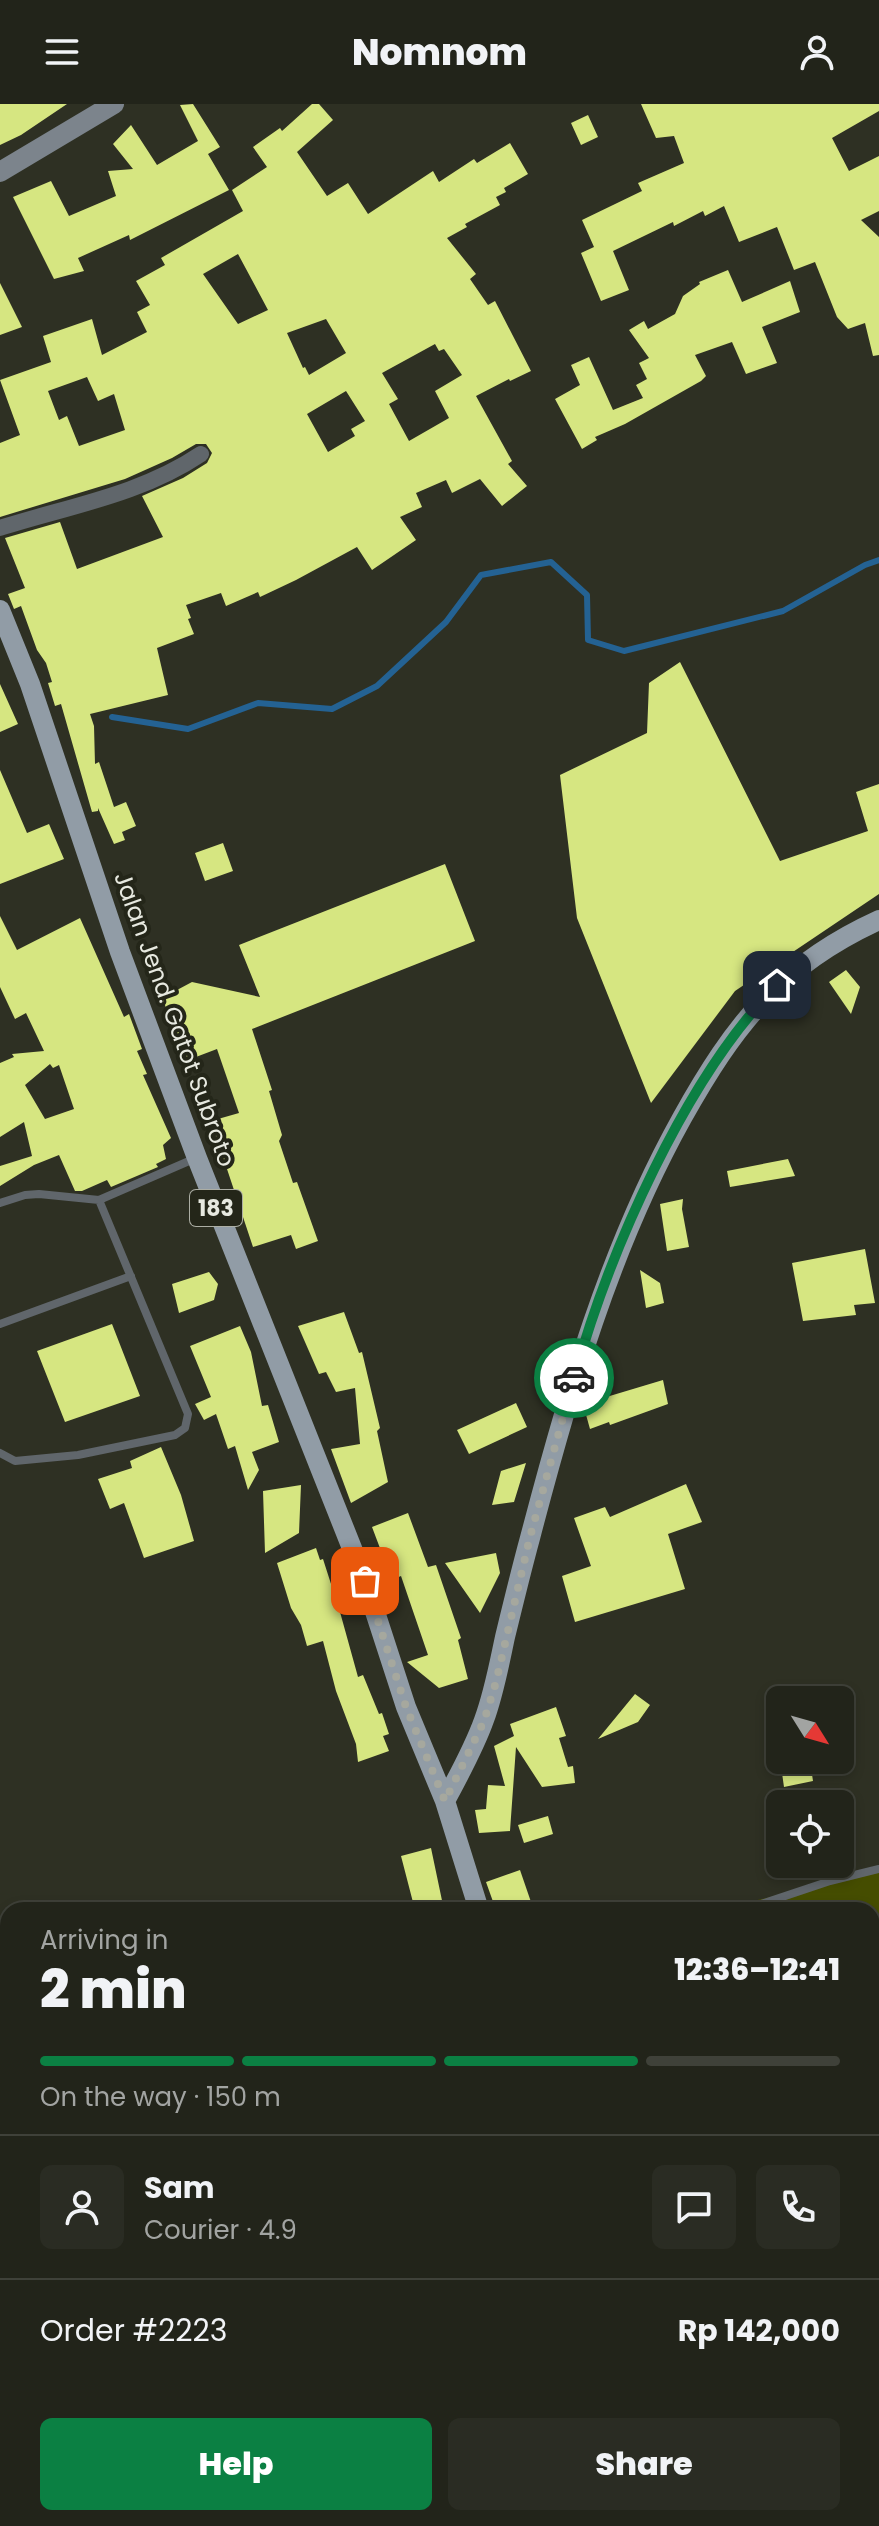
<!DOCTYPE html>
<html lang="en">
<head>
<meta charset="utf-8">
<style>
	:root { --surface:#22241a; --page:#2a2c23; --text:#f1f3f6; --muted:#a2a4a2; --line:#3f4139; --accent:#0b8043 }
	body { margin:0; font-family:Poppins,sans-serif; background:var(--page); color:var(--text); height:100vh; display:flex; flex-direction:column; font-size:30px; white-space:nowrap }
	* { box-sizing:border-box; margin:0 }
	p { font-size:26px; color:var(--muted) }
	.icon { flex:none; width:44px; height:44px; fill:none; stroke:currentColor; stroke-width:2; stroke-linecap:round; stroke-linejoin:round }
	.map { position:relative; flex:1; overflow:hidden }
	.drawer { position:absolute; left:0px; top:1798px; width:880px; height:624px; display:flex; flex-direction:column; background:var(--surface); border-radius:24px 24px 0 0; box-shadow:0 4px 12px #0003,0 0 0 2px var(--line) }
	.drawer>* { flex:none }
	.needle { width:52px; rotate:127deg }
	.tools { position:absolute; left:766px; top:1582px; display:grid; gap:16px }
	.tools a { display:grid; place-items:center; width:88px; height:88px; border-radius:12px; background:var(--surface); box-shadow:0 4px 12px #0003,0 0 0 2px var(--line); font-size:40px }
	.pin { position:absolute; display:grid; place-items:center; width:68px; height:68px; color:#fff; margin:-34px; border-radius:16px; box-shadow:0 4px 12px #0006 }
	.courier { position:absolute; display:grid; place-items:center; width:80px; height:80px; margin:-40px; border:6px solid #0b8043; border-radius:50%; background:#fff; color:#222; box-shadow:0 2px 10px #0007 }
	.headline em { font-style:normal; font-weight:800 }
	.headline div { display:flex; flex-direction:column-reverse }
	.headline { display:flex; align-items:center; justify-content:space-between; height:136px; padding:0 40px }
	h1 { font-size:52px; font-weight:800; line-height:60px }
	.bar { display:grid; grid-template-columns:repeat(4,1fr); gap:12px 8px; align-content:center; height:96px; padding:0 40px }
	.bar i { height:10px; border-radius:6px; background:var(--line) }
	.bar .active { background:var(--accent) }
	.bar p { grid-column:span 4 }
	.line { display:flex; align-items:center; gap:20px; padding:0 40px; border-top:2px solid var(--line) }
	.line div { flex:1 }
	.round { display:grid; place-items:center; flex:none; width:84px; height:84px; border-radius:12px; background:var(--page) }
	.primary-button { display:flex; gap:16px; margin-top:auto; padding:16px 40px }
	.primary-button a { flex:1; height:92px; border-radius:12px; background:var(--accent); color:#fff; font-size:32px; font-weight:800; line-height:92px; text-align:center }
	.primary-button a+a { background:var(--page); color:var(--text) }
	header { display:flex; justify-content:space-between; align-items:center; height:104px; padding:0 40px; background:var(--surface); font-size:36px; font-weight:800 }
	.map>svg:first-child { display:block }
</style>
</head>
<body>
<header><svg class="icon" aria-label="menu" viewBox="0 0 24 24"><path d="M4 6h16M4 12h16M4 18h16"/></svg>Nomnom<svg class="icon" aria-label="person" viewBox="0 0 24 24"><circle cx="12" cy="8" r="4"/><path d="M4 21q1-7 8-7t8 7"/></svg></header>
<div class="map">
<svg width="879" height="2422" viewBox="0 0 879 2422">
	<rect width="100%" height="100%" fill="#2e3023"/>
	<path fill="#454d00" d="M 879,1768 L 879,2072 L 872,2056 L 872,1806 L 725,1806 L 731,1802 Z
		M 122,2414 L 321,2414 L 324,2422 L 126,2422 Z"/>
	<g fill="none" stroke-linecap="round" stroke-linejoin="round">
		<path stroke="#246293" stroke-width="6" d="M 112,613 L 188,625 L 258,599 L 332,605 L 377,582 L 446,518 L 481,471 L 551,458 L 587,491 L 588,536 L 624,547 L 783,507 L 865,461 L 879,456"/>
	</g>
	<path fill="#d6e681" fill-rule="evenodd" d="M 0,0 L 67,0 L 21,31 L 0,41 Z
		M 193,0 L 220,43 L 208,50 L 229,86 L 130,136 L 129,131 L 78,154 L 84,167 L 54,175 L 13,93 L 51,77 L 69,112 L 116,92 L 108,67 L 133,65 L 113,40 L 131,21 L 157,61 L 198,37 L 180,1 Z
		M 312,0 L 319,0 L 333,16 L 297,48 L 327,92 L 348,79 L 368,110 L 433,67 L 439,78 L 474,55 L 477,59 L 510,39 L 528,70 L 504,84 L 506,88 L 496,93 L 500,101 L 465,120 L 467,123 L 447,134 L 476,170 L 470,175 L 488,201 L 495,197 L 531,267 L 510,277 L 509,275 L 476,292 L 512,357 L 508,360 L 527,382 L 502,402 L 480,375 L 452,389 L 446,376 L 416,389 L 422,403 L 400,413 L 416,436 L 372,466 L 357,443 L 296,476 L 260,493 L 258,488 L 226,502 L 221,489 L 186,501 L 191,514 L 188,515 L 194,530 L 157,544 L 168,591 L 90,610 L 94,622 L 95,660 L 99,658 L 114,703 L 126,698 L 136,722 L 122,728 L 125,736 L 114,740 L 98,704 L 98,707 L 92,708 L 61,600 L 55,602 L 48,579 L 52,578 L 46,559 L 37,546 L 21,502 L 14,505 L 8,490 L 25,484 L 5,434 L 60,418 L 77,465 L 163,433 L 142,392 L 183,374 L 207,359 L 212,349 L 206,340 L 196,340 L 172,354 L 125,375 L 0,413 L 0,339 L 20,331 L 0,276 L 51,258 L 43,232 L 92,215 L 102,251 L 147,228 L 137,208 L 150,201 L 136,177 L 165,161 L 161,154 L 243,107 L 232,86 L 267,63 L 253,43 L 280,24 L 282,27 ZM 238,150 L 268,206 L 238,220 L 203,170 ZM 326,215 L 346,249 L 309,271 L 305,263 L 303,264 L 287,229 ZM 435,240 L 439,247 L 444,245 L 462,271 L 435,287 L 449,314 L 409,337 L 389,300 L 398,295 L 382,269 ZM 87,273 L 98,297 L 114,290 L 125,326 L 79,342 L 67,312 L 59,316 L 48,287 ZM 346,287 L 365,317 L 351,325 L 355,332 L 328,348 L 307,310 Z
		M 641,0 L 879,0 L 879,7 L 832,34 L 849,67 L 879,52 L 879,107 L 861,116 L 879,133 L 879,251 L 873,252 L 865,219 L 848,225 L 837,213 L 815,158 L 794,166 L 777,123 L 739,138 L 724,102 L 705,112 L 703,107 L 674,122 L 673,118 L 613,147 L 629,186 L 601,197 L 581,149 L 594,143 L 582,116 L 642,87 L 638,79 L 684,59 L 674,32 L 656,34 Z
		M 588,11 L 598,33 L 581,41 L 571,19 Z
		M 728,166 L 742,198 L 790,177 L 800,208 L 762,223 L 777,259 L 746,270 L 732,238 L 695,251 L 706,272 L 701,277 L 625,320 L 595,333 L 597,336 L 582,345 L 555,295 L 580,281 L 571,261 L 589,253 L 613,306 L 643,294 L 636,281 L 647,275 L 639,259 L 649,254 L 629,226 L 644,217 L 648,225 L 675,210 L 683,192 L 700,180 L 699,178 Z
		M 0,179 L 22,223 L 0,231 Z
		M 680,558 L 780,757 L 868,727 L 856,688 L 879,680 L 879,790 L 735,887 L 651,999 L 577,814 L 560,671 L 647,629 L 649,579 Z
		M 0,580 L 18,620 L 0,628 Z
		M 0,666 L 27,729 L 49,720 L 64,755 L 0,780 Z
		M 223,739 L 233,767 L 205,777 L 195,749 Z
		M 445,760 L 475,837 L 252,925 L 272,986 L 269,987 L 282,1031 L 279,1037 L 293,1079 L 297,1078 L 318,1137 L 296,1145 L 291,1131 L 253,1143 L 211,1017 L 239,1009 L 217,945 L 188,956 L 162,894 L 192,878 L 260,893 L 239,841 Z
		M 0,812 L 17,846 L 80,814 L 124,913 L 129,910 L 142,945 L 137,947 L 147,970 L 143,971 L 171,1034 L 163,1041 L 166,1055 L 156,1060 L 158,1063 L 111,1083 L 107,1076 L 82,1087 L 75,1087 L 59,1051 L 34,1061 L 0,1082 L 0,1062 L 32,1052 L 24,1018 L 0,1033 L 0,959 L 14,953 L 12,950 L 44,947 L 26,909 L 15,915 L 0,883 ZM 50,960 L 53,964 L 59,961 L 74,1005 L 45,1015 L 25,981 Z
		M 846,866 L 860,883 L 851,910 L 829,878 Z
		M 788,1055 L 795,1072 L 730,1083 L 727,1067 Z
		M 683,1095 L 682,1105 L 689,1143 L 667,1147 L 660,1100 Z
		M 865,1145 L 875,1199 L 854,1201 L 856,1211 L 803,1217 L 792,1159 Z
		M 640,1166 L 660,1179 L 664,1199 L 646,1204 Z
		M 209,1168 L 218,1180 L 214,1196 L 179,1209 L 172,1180 Z
		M 344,1208 L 359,1249 L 362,1248 L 380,1324 L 377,1327 L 388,1378 L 351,1399 L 331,1345 L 360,1340 L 355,1284 L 336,1288 L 326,1268 L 319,1270 L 298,1222 Z
		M 112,1220 L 140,1292 L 65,1318 L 37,1247 Z
		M 240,1222 L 251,1248 L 262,1302 L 268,1301 L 279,1338 L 252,1348 L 259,1366 L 248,1386 L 235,1342 L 228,1345 L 216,1310 L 204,1316 L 195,1300 L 211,1293 L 190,1242 Z
		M 663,1276 L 668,1300 L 610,1321 L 609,1318 L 590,1325 L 583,1300 Z
		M 516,1299 L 527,1323 L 469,1350 L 457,1326 Z
		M 161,1343 L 181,1391 L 194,1437 L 144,1454 L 124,1399 L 110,1405 L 98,1375 L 132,1364 L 130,1357 Z
		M 526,1359 L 514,1398 L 492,1401 L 501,1367 Z
		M 686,1380 L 702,1418 L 668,1430 L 685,1485 L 575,1518 L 562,1472 L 591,1462 L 574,1414 L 605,1403 L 610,1413 Z
		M 301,1381 L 299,1429 L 265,1449 L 263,1387 Z
		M 408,1409 L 428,1463 L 436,1461 L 461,1534 L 458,1536 L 468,1575 L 439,1584 L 407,1558 L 428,1551 L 401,1472 L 392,1476 L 372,1423 Z
		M 316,1444 L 320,1456 L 323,1455 L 340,1508 L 358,1573 L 363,1571 L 379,1610 L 382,1609 L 389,1630 L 383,1632 L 389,1647 L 358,1658 L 356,1640 L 336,1587 L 323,1537 L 307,1542 L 301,1521 L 291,1504 L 277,1459 Z
		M 496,1449 L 500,1469 L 480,1509 L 445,1459 Z
		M 635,1590 L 650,1601 L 638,1618 L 598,1635 Z
		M 556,1603 L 566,1632 L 559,1634 L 568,1663 L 573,1662 L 575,1679 L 542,1683 L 516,1643 L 510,1727 L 479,1729 L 475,1706 L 486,1705 L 488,1681 L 505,1682 L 494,1642 L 514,1632 L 510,1620 Z
		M 810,1657 L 813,1677 L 784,1683 L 781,1662 Z
		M 548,1712 L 553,1730 L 524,1739 L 518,1721 Z
		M 431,1744 L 444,1806 L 415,1806 L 401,1752 Z
		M 520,1766 L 531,1798 L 508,1806 L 496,1806 L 486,1778 Z"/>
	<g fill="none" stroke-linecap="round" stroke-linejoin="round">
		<path stroke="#60666b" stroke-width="8" d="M 0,1099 L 25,1091 L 39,1090 L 99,1096 L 196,1054
			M 0,1220 L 131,1172
			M 0,1349 L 15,1357 L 78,1351 L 175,1331 L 185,1324 L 188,1310 L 99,1096
			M 743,1806 L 830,1777 L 879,1765"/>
		<path stroke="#60666b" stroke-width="16" d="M 0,424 C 69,402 140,391 201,350
			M 872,2053 L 879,2061
			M 872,2303 L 879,2302
			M 0,2318 L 8,2314"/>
		<path stroke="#7c848c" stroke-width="20" d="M 0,68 L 114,0"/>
		<path stroke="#919ca6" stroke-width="20" d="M 0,506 L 30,580 L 120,848 L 197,1054 L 365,1477 L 406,1603 L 445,1697 L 479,1806
			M 445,1697 C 459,1671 474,1644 484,1616 C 494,1589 499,1561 505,1533 C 513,1500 521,1467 530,1434 C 568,1289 609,1145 682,1014 C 734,921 780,861 879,816
			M 644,2414 L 647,2422"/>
	</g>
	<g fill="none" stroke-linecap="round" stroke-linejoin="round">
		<path stroke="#a6a89e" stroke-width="8" stroke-dasharray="0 14.4" d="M 365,1477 L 406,1603 L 445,1697 L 484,1617 L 496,1578 L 530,1433 L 574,1274"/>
		<path stroke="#0b8043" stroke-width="10" d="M 574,1274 C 609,1148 685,974 777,881"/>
	</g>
	<g text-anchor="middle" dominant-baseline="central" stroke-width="8" stroke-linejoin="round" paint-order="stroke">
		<rect fill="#242619" stroke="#acaea4" stroke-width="2" x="190" y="1086" width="52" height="36" rx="6"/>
		<g font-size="22" font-weight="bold" fill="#e7e9e0">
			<text x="216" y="1104">183</text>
		</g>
		<g font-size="24" fill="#e7e9e0" stroke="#242619">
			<text transform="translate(175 915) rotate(70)">Jalan Jend. Gatot Subroto</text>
		</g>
	</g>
</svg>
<div class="tools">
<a><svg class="needle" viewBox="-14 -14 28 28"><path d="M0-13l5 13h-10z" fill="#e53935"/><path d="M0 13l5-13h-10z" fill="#a2a4a2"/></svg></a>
<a><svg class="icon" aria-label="locate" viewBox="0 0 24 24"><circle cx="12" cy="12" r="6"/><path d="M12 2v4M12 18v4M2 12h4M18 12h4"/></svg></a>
</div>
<div class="pin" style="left:365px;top:1477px;background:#ea580c"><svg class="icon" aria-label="bag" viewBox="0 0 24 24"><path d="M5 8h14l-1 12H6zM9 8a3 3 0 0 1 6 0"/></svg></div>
<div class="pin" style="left:777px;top:881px;background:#1f2937"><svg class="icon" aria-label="home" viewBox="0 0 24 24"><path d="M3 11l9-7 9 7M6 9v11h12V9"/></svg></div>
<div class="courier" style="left:574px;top:1274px"><svg class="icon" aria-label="car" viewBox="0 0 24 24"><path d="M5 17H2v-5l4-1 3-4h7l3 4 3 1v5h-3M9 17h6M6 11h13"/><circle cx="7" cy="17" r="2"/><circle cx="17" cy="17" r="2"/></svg></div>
<section class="drawer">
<div class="headline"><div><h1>2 min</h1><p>Arriving in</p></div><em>12:36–12:41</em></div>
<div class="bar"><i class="active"></i><i class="active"></i><i class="active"></i><i></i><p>On the way · 150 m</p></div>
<div class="line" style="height:144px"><a class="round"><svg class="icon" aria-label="person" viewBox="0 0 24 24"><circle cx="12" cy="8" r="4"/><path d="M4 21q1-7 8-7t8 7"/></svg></a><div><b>Sam</b><p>Courier · 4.9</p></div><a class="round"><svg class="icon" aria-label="chat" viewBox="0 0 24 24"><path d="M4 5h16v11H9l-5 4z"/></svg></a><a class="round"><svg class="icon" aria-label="phone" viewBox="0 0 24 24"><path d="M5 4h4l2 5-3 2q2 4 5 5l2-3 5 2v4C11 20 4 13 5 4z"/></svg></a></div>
<div class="line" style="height:104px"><div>Order #2223</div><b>Rp 142,000</b></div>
<div class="primary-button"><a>Help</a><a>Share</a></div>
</section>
</div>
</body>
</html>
